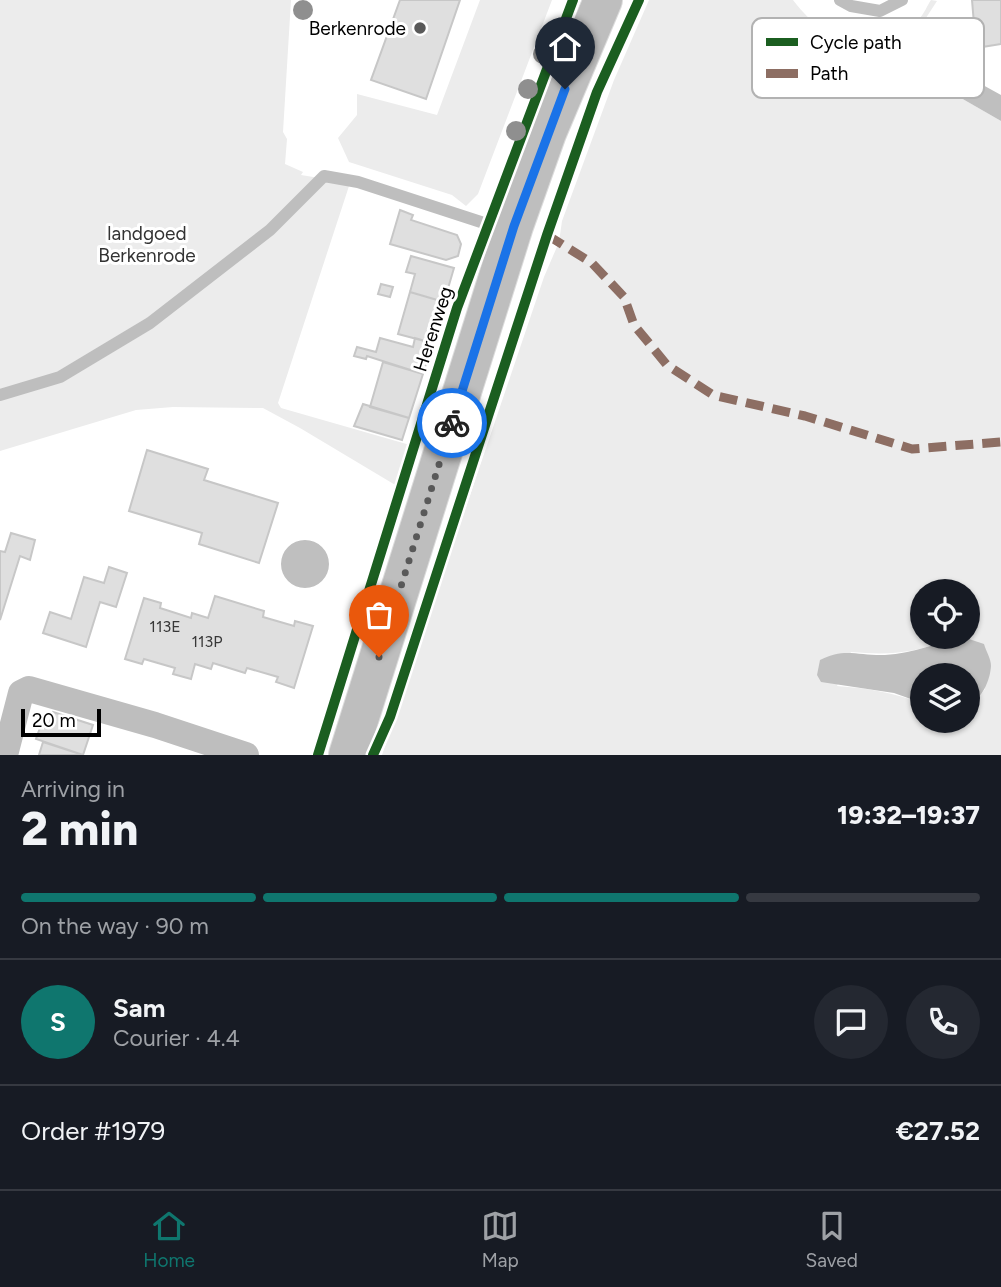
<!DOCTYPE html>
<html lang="en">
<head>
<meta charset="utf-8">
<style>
	:root { --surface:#171b24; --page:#242831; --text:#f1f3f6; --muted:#9ea1a6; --line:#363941; --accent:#0f766e }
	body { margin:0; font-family:Figtree,sans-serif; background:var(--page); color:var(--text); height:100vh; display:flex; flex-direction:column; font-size:26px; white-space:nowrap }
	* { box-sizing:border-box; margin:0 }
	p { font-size:23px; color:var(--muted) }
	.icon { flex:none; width:38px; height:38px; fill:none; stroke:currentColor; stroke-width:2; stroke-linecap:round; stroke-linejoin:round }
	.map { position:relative; height:755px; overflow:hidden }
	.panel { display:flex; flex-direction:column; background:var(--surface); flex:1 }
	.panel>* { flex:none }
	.controls { position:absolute; left:910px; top:579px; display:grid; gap:14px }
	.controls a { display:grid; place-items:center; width:70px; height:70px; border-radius:50%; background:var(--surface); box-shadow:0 2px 5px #0004; font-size:35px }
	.scale { position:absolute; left:21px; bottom:18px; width:80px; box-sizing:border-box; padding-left:7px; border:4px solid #000; border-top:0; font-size:19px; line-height:24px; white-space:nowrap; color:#000; -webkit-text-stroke:5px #fff; paint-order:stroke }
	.pin { position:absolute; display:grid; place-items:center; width:60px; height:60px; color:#fff; margin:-72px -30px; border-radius:50% 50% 50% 0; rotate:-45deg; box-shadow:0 0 7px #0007 }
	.pin .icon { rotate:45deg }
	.courier { position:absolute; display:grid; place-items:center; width:70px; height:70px; margin:-35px; border:5px solid #1a73e8; border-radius:50%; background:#fff; color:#222; box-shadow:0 2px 9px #0007 }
	.summary em { font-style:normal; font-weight:800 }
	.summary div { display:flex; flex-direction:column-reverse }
	.summary { display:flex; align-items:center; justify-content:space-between; height:119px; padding:0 21px }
	h1 { font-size:46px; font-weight:800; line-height:52px }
	.bar { display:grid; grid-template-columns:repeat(4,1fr); gap:10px 7px; align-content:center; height:84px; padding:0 21px }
	.bar i { height:9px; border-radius:5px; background:var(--line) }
	.bar .selected { background:var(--accent) }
	.bar p { grid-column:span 4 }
	.line { display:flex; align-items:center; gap:18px; padding:0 21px; border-top:2px solid var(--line) }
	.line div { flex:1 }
	.round { display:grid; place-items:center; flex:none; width:74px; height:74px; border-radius:37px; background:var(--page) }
	.menu { display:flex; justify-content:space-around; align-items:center; height:98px; border-top:2px solid var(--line); background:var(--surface); font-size:19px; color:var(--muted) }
	.menu a { display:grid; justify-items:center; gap:4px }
	.menu .selected { color:var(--accent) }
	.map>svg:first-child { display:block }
</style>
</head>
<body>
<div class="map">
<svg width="1001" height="755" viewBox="0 0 1001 755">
	<rect width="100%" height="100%" fill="#fff"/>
	<path fill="#ececec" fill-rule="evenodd" d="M 0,0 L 291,0 L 283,132 L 287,139 L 285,164 L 303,172 L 301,175 L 350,183 L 278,403 L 281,408 L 288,410 L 410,445 L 397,486 L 300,428 L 263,408 L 173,407 L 136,410 L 0,451 Z
		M 480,0 L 552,0 L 478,194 L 466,206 L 452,195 L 349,162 L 338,138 L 357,115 L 357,94 L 437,115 Z
		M 649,0 L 793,0 C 802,12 815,26 830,33 C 855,43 899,38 919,19 C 924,14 927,6 931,0 L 937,1 L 922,24 L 880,53 L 912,70 L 921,48 L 947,41 L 972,79 L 960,80 L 954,94 L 1001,121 L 1001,755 L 382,755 L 544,277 L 559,242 L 562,221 L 614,80 ZM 922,592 L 968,592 L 968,637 L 922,637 ZM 946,640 L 985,689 L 973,704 L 968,705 L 968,721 L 922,721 L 922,703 C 894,693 867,688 837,686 L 851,652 C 887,655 912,654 946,640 Z"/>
	<path fill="#bfbfbf" d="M 960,79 L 972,79 L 1001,95 L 1001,121 L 954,94 L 954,86 Z
		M281 564a24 24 0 1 1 48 0a24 24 0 1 1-48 0Z
		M 966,638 L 984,644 C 986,651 991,659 991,666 C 990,681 982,699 968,705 L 968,676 L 922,676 L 922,703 L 894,693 L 821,682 L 817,675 L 820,660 C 844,647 859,656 885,655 C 914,654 938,641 966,638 Z"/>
	<path fill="#dfdfdf" stroke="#c7c7c7" stroke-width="2" d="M 400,0 L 460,0 L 426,99 L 371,80 Z
		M 972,0 L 1001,0 L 1001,44 L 976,48 Z
		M 400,210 L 413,215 L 411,220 L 457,235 L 461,244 L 458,256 L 446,260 L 390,244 Z
		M 411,256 L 454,268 L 444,302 L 410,292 L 415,274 L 406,272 Z
		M 381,284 L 393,287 L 390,297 L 378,294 Z
		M 410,292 L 444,302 L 432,343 L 398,334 Z
		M 380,338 L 413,347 L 415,338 L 432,343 L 423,374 L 367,356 L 366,359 L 354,356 L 357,347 L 376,352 Z
		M 383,362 L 423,374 L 409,418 L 370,407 Z
		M 363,404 L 409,418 L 402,440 L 354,426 Z
		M 147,450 L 208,469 L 204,480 L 278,503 L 259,563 L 199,544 L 202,533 L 129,511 Z
		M 11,533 L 35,540 L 30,560 L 20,556 L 0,620 L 0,551 L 5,552 Z
		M 109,567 L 127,573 L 116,607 L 100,602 L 86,647 L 43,633 L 50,612 L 71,619 L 84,577 L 104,583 Z
		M 215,596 L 264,611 L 263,617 L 294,626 L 295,621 L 313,626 L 294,688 L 276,682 L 278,677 L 247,668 L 245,673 L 213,663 L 211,669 L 195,664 L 191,679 L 173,674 L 175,668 L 144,659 L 142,664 L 125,659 L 144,598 L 161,603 L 160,608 L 191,618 L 192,613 L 208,618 Z
		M 53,712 L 93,725 L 83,755 L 36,739 L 41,725 L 48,728 Z
		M 43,742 L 83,755 L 39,755 Z"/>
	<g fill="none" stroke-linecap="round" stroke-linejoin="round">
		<g stroke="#dbdbdb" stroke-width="40">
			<path id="primary" d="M 348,755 L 514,226 L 547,133 L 603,0"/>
		</g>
		<path stroke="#bebebe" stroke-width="12" d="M 840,0 L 851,6 L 880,11 L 902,0
			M 0,395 L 60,377 L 150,323 L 270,230 L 324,176 L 358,182 L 487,224 L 509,225"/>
		<path stroke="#bebebe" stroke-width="26" d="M 5,755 L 21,693 L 29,689 L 155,725 L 246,755"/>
		<use href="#primary" stroke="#bebebe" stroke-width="38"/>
		<path stroke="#8d6e63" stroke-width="9" stroke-dasharray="18 9" stroke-linecap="butt" d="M 547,235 L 592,263 L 624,297 L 634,325 L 667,365 L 713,395 L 805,416 L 912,449 L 1001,442"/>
		<g stroke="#fff" stroke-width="15">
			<path id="cycleway" d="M 318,755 L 457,308 L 573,0
				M 373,755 L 390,717 L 547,235 L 597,92 L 639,0"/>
		</g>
		<use href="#cycleway" stroke="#1b5e20" stroke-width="10"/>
	</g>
	<g fill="#8f8f8f">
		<circle cx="303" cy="10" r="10"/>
		<circle cx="543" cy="54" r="10"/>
		<circle cx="528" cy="89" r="10"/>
		<circle cx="516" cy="131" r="10"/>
	</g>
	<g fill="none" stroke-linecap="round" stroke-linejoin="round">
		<path stroke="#595959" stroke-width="7" stroke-dasharray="0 12.6" d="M 379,657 L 452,423"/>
		<path stroke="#1a73e8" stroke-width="9" d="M 452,423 L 514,226 L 565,89"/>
	</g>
	<circle fill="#595959" stroke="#fff" stroke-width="2.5" cx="420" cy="28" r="7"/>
	<g text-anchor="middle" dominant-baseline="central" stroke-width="6" stroke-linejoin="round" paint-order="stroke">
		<g font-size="16" fill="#383838">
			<text x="165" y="626">113E</text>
			<text x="207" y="641">113P</text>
		</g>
		<g font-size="19" fill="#000" stroke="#fff" text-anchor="end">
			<text x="406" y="28">Berkenrode</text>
		</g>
		<g font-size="19" fill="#333" stroke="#fff">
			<text x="147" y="233">landgoed<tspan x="147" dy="22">Berkenrode</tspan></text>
		</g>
		<g font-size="19" fill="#000" stroke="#fff">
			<text transform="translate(433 329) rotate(-72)">Herenweg</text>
		</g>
	</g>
	<rect x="752" y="18" width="232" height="80" rx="10" fill="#fff" stroke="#b2b2b2" stroke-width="2"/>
	<rect x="766" y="38" width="32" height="8" fill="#1b5e20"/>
	<rect x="766" y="69" width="32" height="9" fill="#8d6e63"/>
	<g font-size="19" fill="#000">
		<text x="810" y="49">Cycle path</text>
		<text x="810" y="80">Path</text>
	</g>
</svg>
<div class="controls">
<a><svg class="icon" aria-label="locate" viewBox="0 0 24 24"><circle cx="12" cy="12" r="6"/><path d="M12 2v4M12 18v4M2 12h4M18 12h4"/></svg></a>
<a><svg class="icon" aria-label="layers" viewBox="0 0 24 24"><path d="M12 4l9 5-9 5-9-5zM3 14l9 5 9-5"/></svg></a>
</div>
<div class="scale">20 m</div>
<div class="pin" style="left:379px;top:657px;background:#ea580c"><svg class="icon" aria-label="bag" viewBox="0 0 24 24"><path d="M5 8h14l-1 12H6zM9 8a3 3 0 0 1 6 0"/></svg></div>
<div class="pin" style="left:565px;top:89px;background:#1f2937"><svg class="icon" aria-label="home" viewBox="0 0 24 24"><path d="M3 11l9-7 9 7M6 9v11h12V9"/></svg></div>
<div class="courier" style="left:452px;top:423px"><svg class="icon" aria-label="bike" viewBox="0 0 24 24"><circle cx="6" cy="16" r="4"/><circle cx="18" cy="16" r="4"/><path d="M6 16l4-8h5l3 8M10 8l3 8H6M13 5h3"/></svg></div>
</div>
<section class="panel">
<div class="summary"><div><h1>2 min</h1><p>Arriving in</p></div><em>19:32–19:37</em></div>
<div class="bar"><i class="selected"></i><i class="selected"></i><i class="selected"></i><i></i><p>On the way · 90 m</p></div>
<div class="line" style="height:126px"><b class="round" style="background:var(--accent);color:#fff">S</b><div><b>Sam</b><p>Courier · 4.4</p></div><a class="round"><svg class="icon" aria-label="chat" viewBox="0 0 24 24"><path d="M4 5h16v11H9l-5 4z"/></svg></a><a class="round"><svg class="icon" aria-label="phone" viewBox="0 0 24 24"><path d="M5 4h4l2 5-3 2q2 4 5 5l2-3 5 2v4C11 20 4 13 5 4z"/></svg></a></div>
<div class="line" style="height:91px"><div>Order #1979</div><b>€27.52</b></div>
</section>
<nav class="menu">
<a class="selected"><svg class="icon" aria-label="home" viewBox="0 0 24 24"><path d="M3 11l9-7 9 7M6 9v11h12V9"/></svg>Home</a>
<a><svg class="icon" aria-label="map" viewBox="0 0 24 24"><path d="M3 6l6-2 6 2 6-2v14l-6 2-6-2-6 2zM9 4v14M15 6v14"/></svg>Map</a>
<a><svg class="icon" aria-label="saved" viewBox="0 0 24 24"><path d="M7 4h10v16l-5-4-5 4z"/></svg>Saved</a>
</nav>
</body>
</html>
